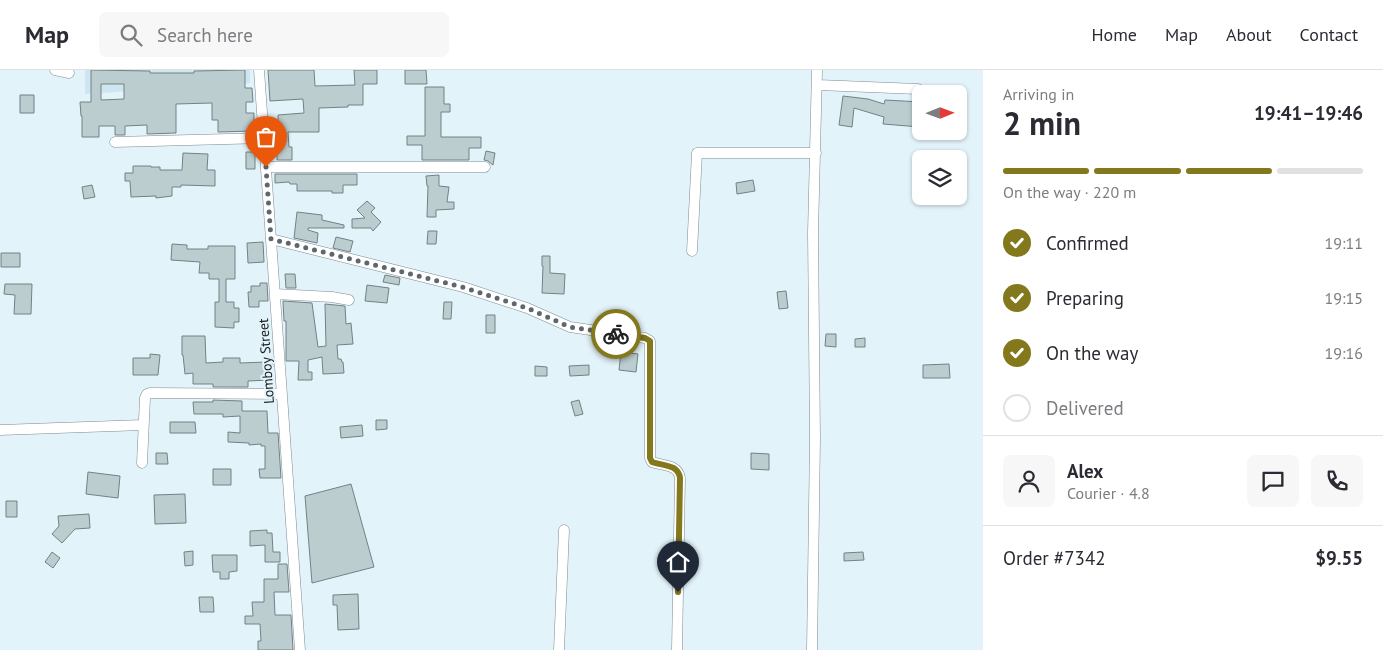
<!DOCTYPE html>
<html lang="en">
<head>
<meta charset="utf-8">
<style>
	:root { --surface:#fff; --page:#f7f7f7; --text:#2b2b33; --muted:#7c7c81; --line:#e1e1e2; --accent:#83781c }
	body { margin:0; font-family:"PT Sans",sans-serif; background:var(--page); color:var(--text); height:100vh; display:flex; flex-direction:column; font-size:19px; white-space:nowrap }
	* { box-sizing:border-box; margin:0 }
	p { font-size:16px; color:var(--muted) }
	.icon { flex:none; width:28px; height:28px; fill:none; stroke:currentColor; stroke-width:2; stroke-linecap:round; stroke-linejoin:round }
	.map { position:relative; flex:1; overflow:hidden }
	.details { display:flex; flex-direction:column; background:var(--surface); width:400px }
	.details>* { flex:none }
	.needle { width:32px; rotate:89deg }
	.tools { position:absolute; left:912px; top:15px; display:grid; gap:10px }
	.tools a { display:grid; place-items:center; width:55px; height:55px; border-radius:8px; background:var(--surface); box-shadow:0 1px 4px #0004; font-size:25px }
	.pin { position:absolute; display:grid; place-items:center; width:42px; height:42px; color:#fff; margin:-51px -21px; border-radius:50% 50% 50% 0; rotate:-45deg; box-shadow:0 0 5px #0007 }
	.pin .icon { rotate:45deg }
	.courier { position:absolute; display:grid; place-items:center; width:50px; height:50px; margin:-25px; border:4px solid #83781c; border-radius:50%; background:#fff; color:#222; box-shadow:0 1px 6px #0007 }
	.head em { font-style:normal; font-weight:700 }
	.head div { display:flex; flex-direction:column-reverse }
	.head { display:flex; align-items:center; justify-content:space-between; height:85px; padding:0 20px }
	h1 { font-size:32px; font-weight:700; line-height:38px }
	.bar { display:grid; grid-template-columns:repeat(4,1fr); gap:8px 5px; align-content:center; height:60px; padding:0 20px }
	.bar i { height:6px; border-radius:4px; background:var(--line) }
	.bar .current { background:var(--accent) }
	.bar p { grid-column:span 4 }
	.line { display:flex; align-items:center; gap:12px; padding:0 20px; border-top:1px solid var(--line) }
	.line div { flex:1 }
	.round { display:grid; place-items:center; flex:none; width:52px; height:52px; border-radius:8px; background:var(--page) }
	ol { padding:0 20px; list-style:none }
	li { display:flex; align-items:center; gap:15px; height:55px }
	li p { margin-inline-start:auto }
	li .icon { padding:5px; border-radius:50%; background:var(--accent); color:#fff; stroke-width:4 }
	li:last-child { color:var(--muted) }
	li i { width:28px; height:28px; border:2px solid var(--line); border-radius:50% }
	header { display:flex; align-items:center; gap:30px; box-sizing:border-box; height:70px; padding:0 25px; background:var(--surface); border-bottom:1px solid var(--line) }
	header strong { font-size:24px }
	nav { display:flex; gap:28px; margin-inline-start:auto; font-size:18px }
	.search { width:350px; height:45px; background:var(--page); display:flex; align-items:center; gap:12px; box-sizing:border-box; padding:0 18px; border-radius:8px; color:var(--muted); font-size:19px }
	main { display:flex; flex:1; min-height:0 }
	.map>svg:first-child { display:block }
</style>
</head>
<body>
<header>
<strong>Map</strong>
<div class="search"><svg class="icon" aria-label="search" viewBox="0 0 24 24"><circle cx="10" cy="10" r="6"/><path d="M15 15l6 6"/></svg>Search here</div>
<nav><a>Home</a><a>Map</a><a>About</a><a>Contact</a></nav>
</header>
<main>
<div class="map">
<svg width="983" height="580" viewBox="0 0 983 580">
	<rect width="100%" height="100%" fill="#e3f3fa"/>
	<path fill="#cee6f1" d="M 85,0 L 250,0 L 250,13 L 85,24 Z"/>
	<path fill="#bbcdcf" stroke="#728284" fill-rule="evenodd" d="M 91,0 L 150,1 L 150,3 L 194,3 L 194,1 L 245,0 L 245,18 L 252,18 L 253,32 L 246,32 L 246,43 L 254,43 L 254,61 L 218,62 L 218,50 L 212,50 L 212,33 L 176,34 L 176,63 L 147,64 L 147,55 L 125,56 L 125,65 L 115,65 L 115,56 L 99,56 L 99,67 L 82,67 L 82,46 L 81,46 L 80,32 L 91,32 ZM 101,14 L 124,14 L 124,29 L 101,30 Z
		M 268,0 L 314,0 L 315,16 L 355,15 L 354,0 L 377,0 L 377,14 L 363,14 L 363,35 L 348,35 L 348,37 L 319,38 L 319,62 L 288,62 L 289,77 L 292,77 L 292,90 L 277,90 L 277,77 L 278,77 L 278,45 L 304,43 L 303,29 L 270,31 Z
		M 405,0 L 426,0 L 427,14 L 405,14 Z
		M 425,17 L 444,17 L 444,34 L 450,34 L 450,42 L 441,42 L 441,67 L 481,67 L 481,78 L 469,78 L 469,90 L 422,90 L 422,75 L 407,75 L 407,66 L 425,66 Z
		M 20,25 L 34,25 L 34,43 L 20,43 Z
		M 843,26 L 868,29 L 884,34 L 885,30 L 921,32 L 920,57 L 883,54 L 884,47 L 854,38 L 852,57 L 839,55 Z
		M 486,81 L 495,83 L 493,95 L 488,91 L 484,90 Z
		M 246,82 L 255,82 L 255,99 L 246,99 Z
		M 183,83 L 208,84 L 207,100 L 215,100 L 215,116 L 181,115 L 181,117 L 172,117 L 172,126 L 156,128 L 156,126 L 131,127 L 130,111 L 125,111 L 125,103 L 133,103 L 133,96 L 151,96 L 151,97 L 160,97 L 160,100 L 182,100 Z
		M 275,104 L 357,104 L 357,115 L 343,115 L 343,123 L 332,123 L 332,121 L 297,121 L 297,114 L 290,114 L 289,112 L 275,113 Z
		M 439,105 L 439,116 L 449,117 L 447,132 L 454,132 L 454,139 L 436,140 L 436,147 L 427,147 L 428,116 L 427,116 L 426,106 Z
		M 753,110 L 755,121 L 737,124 L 736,113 Z
		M 92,115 L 95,127 L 84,129 L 82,117 Z
		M 367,131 L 375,138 L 371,142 L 381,152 L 373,161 L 371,158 L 352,158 L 352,149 L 365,148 L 357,140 Z
		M 297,142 L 322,145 L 322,150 L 344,155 L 344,158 L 308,158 L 308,160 L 318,163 L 317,173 L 294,168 Z
		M 428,161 L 437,161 L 436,174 L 427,174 Z
		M 336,167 L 353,171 L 350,182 L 333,178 Z
		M 263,172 L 264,192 L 248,193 L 247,173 Z
		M 172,174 L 187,175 L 187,179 L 208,179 L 208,176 L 235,176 L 235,209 L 226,209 L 226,232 L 234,232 L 234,238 L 239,238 L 239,252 L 234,252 L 234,258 L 215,257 L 215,232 L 219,232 L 219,209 L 209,209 L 209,203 L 199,203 L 200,192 L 171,190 Z
		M 1,183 L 20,183 L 20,197 L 1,197 Z
		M 542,186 L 550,186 L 550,203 L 565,204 L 564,224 L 542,223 L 543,196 L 542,196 Z
		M 285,204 L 295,204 L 296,218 L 286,218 Z
		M 385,205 L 400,208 L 399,215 L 383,212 Z
		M 260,213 L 267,213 L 268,231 L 259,231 L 259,237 L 249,237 L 248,222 L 251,222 L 251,216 L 260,216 Z
		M 5,214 L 32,214 L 31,244 L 14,244 L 15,225 L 4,224 Z
		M 367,215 L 389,218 L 387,233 L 365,231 Z
		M 786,221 L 788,238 L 779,239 L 777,222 Z
		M 283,231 L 312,233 L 318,277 L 326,276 L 325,234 L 345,236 L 346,254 L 351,253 L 353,274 L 337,275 L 338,289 L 341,289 L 342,292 L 343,292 L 344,303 L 323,304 L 322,287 L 308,290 L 308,302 L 312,302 L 312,310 L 298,310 L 299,291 L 286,291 L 286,251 L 284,251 Z
		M 444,232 L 452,232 L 451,249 L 443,249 Z
		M 486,245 L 495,245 L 495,263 L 486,263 Z
		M 826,264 L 836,264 L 836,277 L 825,276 Z
		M 182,266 L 205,266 L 206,293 L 223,292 L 223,288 L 240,288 L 240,293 L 267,292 L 267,288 L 272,288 L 273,297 L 269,298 L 270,310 L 248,311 L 248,317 L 213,317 L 213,314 L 193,314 L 193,303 L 185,304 L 183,285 L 182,285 Z
		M 865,268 L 865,277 L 855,277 L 855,269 Z
		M 621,282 L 638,284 L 636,302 L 619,300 Z
		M 150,284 L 160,285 L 158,305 L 133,305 L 133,288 L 150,288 Z
		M 949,294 L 950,308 L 923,308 L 923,295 Z
		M 589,295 L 589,305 L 570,306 L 569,296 Z
		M 535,296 L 547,297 L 547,306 L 535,306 Z
		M 213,330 L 242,331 L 242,341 L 267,341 L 268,363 L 278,363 L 281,408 L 260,408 L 259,399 L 265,399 L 265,376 L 261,376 L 261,374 L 249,375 L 249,373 L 228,372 L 228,362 L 240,363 L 240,346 L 223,347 L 223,344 L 194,344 L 193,332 L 213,332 Z
		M 579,330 L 583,344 L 575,346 L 571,332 Z
		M 376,350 L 387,350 L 387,359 L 376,360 Z
		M 170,352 L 195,352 L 196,363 L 170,363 Z
		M 362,355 L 363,366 L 341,368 L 340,357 Z
		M 156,383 L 167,383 L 168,394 L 156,394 Z
		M 751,383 L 769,384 L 769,400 L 751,399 Z
		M 213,399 L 231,399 L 231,415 L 213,415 Z
		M 88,402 L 120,406 L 118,428 L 86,424 Z
		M 351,414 L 374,497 L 312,513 L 305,426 Z
		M 185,424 L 186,453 L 155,454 L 154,425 Z
		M 6,431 L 17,431 L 17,447 L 6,447 Z
		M 89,444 L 90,458 L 75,459 L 62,473 L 52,464 L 59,456 L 58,446 Z
		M 267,460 L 267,463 L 272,463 L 273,482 L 280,482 L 280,492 L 265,492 L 265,475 L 250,476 L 250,461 Z
		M 193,481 L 193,495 L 185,496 L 184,482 Z
		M 52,482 L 60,488 L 53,498 L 45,492 Z
		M 863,482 L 864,490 L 844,491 L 844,483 Z
		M 212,485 L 237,485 L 237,501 L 229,502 L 229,509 L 220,509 L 220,502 L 213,502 Z
		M 278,494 L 287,494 L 289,522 L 274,522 L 275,545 L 291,545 L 293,580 L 258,580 L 258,571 L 261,571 L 260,554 L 245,554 L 245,546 L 253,546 L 252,532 L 264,532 L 264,509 L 278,509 Z
		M 358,524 L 359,559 L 338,560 L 337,535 L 333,535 L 333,525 Z
		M 199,527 L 213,527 L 214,542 L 200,542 Z"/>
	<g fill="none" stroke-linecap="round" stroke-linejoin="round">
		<g stroke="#7d8b92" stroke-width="11">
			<path id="street" d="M 55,0 L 69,3
				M 259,0 L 300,580
				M 818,15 L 918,19
				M 115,72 L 264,68
				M 266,97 L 485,97
				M 271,169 L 463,217 L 527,238 L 570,257 L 645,268 L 650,271 L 650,388 L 652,392 C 663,396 678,394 680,408 L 677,580
				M 692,181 L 697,83 L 816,83
				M 275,224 L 332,227 L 349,230
				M 0,360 L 143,355
				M 142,393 L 145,328 L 147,324 L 150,323 L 282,324
				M 559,580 L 564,460
				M 812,580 L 815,368 L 813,163 L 817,0"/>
		</g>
		<use href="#street" stroke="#fff" stroke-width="10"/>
	</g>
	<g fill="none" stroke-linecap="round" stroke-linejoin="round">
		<path stroke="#5e686c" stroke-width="5" stroke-dasharray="0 9" d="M 266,97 L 271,169 L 462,217 L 527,238 L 570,257 L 616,264"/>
		<path stroke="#83781c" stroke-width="6" d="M 616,264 L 645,268 L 650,271 L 650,388 L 652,392 C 663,396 678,394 680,408 L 678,522"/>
	</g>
	<g text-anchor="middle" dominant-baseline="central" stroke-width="4" stroke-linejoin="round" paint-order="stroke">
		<g font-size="14" fill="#171d20" stroke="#e3f3fa">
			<text transform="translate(266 291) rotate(-94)">Lomboy Street</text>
		</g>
	</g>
</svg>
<div class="tools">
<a><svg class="needle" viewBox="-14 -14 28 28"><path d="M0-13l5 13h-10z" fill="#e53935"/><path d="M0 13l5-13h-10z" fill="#7c7c81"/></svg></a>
<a><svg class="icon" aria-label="layers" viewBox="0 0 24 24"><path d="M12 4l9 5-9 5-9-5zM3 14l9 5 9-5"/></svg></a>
</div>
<div class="pin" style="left:266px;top:97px;background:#ea580c"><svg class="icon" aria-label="bag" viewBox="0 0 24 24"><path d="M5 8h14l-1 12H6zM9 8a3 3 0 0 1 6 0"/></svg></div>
<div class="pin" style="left:678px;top:522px;background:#1f2937"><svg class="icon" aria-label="home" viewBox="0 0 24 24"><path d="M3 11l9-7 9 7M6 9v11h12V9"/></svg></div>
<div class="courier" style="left:616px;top:264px"><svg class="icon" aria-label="bike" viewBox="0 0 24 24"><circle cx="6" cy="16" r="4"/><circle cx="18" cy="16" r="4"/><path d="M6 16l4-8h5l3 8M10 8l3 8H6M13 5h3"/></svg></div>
</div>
<section class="details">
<div class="head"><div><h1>2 min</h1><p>Arriving in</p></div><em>19:41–19:46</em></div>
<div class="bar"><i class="current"></i><i class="current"></i><i class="current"></i><i></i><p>On the way · 220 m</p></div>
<ol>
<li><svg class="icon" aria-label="check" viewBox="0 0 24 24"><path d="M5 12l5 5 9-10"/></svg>Confirmed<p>19:11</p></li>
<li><svg class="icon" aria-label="check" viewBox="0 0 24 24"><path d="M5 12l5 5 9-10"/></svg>Preparing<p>19:15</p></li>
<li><svg class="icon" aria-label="check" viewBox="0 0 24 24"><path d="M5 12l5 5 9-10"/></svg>On the way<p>19:16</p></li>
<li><i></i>Delivered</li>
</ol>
<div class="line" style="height:90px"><a class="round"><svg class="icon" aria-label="person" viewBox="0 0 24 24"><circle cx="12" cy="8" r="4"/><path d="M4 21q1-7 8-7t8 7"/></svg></a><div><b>Alex</b><p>Courier · 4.8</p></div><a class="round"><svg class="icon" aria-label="chat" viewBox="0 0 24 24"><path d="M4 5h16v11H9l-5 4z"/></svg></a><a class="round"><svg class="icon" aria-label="phone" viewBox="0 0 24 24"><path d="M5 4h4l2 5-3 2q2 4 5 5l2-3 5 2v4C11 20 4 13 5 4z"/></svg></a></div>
<div class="line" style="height:65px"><div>Order #7342</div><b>$9.55</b></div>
</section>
</main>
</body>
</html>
